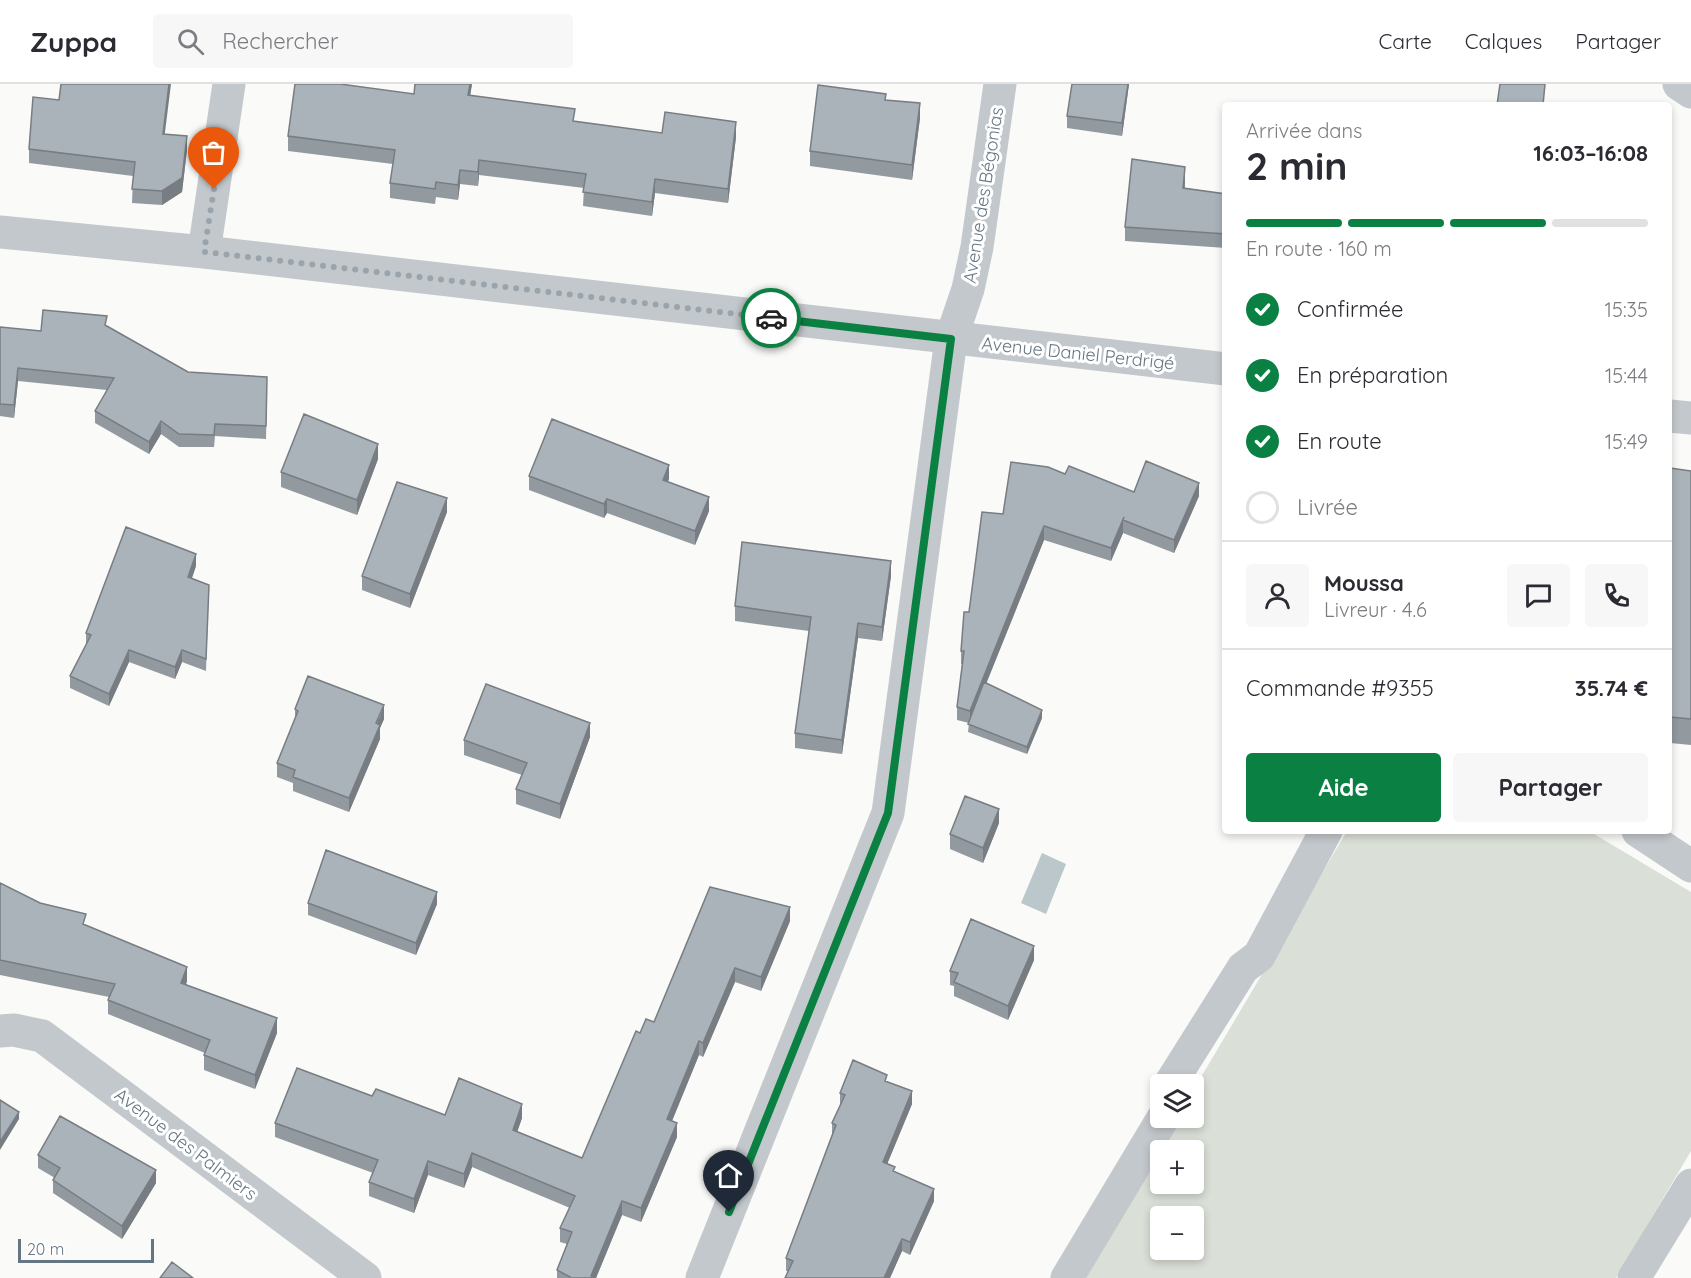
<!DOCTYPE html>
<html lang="fr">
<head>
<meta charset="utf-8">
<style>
	:root { --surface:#fff; --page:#f7f7f7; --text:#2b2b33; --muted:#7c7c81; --line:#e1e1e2; --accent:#0b8043 }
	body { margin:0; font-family:Quicksand,sans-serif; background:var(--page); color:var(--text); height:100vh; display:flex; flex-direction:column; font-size:22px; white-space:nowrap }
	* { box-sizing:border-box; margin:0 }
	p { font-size:20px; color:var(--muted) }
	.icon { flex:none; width:33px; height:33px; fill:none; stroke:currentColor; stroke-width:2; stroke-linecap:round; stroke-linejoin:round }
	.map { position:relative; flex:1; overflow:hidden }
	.side { position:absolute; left:1222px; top:18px; width:450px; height:732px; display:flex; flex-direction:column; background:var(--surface); border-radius:6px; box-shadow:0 3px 9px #0003 }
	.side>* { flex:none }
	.controls { position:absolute; left:1150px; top:990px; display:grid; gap:12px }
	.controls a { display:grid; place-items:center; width:54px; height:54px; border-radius:6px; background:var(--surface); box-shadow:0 3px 9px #0003; font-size:30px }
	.scale { position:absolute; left:18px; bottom:15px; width:136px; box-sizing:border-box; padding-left:6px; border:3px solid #657683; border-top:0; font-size:16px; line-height:21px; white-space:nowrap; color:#657683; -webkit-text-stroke:4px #fff; paint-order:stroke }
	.pin { position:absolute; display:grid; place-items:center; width:51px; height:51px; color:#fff; margin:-62px -26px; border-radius:50% 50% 50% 0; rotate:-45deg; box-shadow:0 0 6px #0007 }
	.pin .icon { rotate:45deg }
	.courier { position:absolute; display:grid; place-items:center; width:60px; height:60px; margin:-30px; border:4px solid #0b8043; border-radius:50%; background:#fff; color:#222; box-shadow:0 2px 8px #0007 }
	.headline em { font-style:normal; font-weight:700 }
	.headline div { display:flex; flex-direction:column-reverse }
	.headline { display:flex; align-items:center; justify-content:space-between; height:102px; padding:0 24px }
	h1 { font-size:39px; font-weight:700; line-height:45px }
	.bar { display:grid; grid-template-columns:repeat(4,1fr); gap:9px 6px; align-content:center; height:72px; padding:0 24px }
	.bar i { height:8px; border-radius:4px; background:var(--line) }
	.bar .selected { background:var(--accent) }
	.bar p { grid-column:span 4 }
	.line { display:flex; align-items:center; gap:15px; padding:0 24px; border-top:2px solid var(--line) }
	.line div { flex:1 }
	.round { display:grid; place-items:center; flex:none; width:63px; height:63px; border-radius:6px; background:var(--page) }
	ol { padding:0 24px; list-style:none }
	li { display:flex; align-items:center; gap:18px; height:66px }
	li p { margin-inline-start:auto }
	li .icon { padding:6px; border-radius:50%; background:var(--accent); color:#fff; stroke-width:4 }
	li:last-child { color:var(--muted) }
	li i { width:33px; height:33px; border:3px solid var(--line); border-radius:50% }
	.primary-button { display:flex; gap:12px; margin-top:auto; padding:12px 24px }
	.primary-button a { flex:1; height:69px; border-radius:6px; background:var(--accent); color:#fff; font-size:24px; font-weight:700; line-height:69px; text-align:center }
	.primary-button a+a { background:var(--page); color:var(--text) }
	header { display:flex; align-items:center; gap:36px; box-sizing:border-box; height:84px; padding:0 30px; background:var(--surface); border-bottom:2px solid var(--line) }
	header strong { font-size:28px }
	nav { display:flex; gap:33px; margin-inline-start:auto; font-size:21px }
	.search { width:420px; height:54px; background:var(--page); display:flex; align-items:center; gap:15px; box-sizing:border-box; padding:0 21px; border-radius:6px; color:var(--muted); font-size:22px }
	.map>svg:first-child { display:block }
</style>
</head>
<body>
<header>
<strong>Zuppa</strong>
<div class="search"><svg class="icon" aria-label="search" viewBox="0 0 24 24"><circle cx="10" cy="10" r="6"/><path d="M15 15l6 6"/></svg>Rechercher</div>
<nav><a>Carte</a><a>Calques</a><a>Partager</a></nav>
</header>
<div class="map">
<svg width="1691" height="1194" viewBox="0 0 1691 1194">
	<rect width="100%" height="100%" fill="#fafaf8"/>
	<path fill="#dadfd7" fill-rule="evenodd" d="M 1347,747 L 1589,747 L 1691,808 L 1691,1067 L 1616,1194 L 1081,1194 L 1177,1034 L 1194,1034 L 1194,1005 ZM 1161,1066 L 1194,1066 L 1194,1100 L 1161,1100 ZM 1161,1132 L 1194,1132 L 1194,1166 L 1161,1166 Z"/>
	<path fill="#bbc7cb" d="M 1042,769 L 1066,780 L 1046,830 L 1021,819 Z"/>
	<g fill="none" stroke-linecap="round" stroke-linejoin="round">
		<path stroke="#c3c8cc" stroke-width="33" d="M 1679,0 L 1691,8
			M 0,148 L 204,168 L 1226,285
			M 204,168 L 229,0
			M 1670,332 L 1691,334
			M 1638,747 L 1691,782
			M 0,947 L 14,946 L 42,952 L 365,1194
			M 1170,1000 L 1243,884 L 1259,872 L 1326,747
			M 702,1194 L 888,729 L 951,255 L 968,205 L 977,163 L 1000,0
			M 1067,1194 L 1163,1034
			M 1634,1194 L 1691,1101"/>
	</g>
	<path fill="#929a9f" d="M 415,0 L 472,0 L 470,11 L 575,38 L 662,49 L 736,53 L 728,119 L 655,109 L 652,132 L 583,122 L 584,104 L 479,91 L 478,102 L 460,100 L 458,116 L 436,113 L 435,120 L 390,114 L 390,99 L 393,80 L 288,67 L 288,52 L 414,10 Z
		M 1129,0 L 1122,52 L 1067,44 L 1067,32 Z
		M 886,16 L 920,34 L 912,96 L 810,82 L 810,67 Z
		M 164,50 L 187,66 L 182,108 L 162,121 L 132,119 L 133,92 L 29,79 L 29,65 Z
		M 1185,97 L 1185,104 L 1226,110 L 1226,164 L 1125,157 L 1125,143 Z
		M 107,242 L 188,288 L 267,306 L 266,355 L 215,352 L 214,363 L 179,363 L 161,350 L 149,370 L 95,339 L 95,327 L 107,306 L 18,297 L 14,334 L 0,332 L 0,243 L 41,247 Z
		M 378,375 L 357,431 L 281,403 L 281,388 Z
		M 1670,384 L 1691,387 L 1691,661 L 1670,659 Z
		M 1065,390 L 1134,408 L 1199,412 L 1174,469 L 1123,449 L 1111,477 L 1044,456 L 986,599 L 1042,634 L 1027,670 L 968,648 L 969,639 L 957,636 L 957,623 L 962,580 L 961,580 L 961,567 L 969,528 L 1003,430 Z
		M 529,392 L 669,395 L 667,398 L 709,427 L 695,461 L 607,429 L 604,434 L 529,406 Z
		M 447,428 L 410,524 L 362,506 L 362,492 Z
		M 196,482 L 192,494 L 209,501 L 206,587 L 182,578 L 175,595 L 129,578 L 109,622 L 70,604 L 70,592 L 86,561 L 86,549 Z
		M 891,492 L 882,557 L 858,554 L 842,670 L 795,664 L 795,649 L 809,547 L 735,537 L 735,522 Z
		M 295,625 L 384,635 L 380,644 L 380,655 L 349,728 L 293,707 L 293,699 L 277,693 L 277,679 L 295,635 Z
		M 590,653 L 560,735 L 516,720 L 516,705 L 522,691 L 464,671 L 464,656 Z
		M 999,739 L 983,779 L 950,765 L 950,750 Z
		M 0,799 L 86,841 L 187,897 L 186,901 L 277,949 L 255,1005 L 204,986 L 204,971 L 205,969 L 108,930 L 108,916 L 109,913 L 0,891 Z
		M 308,819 L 437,820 L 416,871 L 308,831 Z
		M 790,837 L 761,907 L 735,898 L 703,973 L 699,971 L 672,1037 L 677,1053 L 641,1138 L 622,1131 L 596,1194 L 557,1194 L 557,1186 L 567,1160 L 560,1158 L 560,1144 L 570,1124 L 472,1083 L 464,1104 L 428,1091 L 414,1129 L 369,1112 L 369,1098 L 373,1089 L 275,1053 L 275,1039 L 372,1012 L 445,1031 L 522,1034 L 517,1048 L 582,1074 L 640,949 Z
		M 1034,876 L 1008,936 L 954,912 L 954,902 L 950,901 L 950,887 Z
		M 887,997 L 912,1020 L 887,1080 L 895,1088 L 934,1117 L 910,1171 L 902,1167 L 890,1194 L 785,1194 L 788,1187 L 786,1187 L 786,1174 L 832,1052 L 832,1039 L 840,1021 L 840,1009 Z
		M 38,1071 L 156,1099 L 122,1155 L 53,1109 L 53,1096 L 55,1094 L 38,1084 Z"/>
	<path fill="#777d82" d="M 169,0 L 171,0 L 163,64 L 163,50 Z
		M 470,0 L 472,0 L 468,26 L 468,11 Z
		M 1128,0 L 1129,0 L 1122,52 L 1122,39 Z
		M 920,19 L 920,34 L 912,96 L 912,81 Z
		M 736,38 L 736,53 L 728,119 L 728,105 Z
		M 187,52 L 187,66 L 182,108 L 162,121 L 162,107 Z
		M 479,76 L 479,91 L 478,102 L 478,88 Z
		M 1185,83 L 1185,97 L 1183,118 L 1183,104 Z
		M 460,86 L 460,100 L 458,116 L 458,101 Z
		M 655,95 L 655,109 L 652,132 L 652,118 Z
		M 18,284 L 18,297 L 14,334 L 14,321 Z
		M 161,337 L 161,350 L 149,370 L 149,358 Z
		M 378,360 L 378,375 L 357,431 L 357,416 Z
		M 669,381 L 669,395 L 663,410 L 663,396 Z
		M 1199,399 L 1199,412 L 1174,469 L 1174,456 Z
		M 709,413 L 709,427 L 695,461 L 695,447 Z
		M 447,414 L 447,428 L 410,524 L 410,510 Z
		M 607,415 L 607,429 L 604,434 L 604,420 Z
		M 1123,436 L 1123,449 L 1111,477 L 1111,464 Z
		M 1044,442 L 1044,456 L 970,640 L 970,627 Z
		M 196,470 L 196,482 L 188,505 L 188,493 Z
		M 891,477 L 891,492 L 882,557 L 882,543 Z
		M 858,539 L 858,554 L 842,670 L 842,656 Z
		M 129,566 L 129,578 L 109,622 L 109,610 Z
		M 182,566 L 182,578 L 175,595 L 175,583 Z
		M 384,621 L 384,635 L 380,644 L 380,655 L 349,728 L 349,714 Z
		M 1042,626 L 1042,634 L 1027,670 L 1027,663 Z
		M 590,639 L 590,653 L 560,735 L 560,720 Z
		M 999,725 L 999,739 L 983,779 L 983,764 Z
		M 437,808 L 437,820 L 416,871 L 416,859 Z
		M 790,823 L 790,837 L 761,907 L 761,893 Z
		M 1034,862 L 1034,876 L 1008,936 L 1008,922 Z
		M 187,883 L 187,897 L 181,914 L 181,899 Z
		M 735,884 L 735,898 L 703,973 L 703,959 Z
		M 277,934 L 277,949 L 255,1005 L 255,991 Z
		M 699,957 L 699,971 L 667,1049 L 667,1035 Z
		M 912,1007 L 912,1020 L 883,1090 L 883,1078 Z
		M 522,1020 L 522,1034 L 513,1060 L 513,1046 Z
		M 19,1028 L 19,1035 L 0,1066 L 0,1058 Z
		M 677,1039 L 677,1053 L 641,1138 L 641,1124 Z
		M 472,1069 L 472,1083 L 464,1104 L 464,1090 Z
		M 428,1077 L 428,1091 L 414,1129 L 414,1115 Z
		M 156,1086 L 156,1099 L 122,1155 L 122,1142 Z
		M 934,1105 L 934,1117 L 910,1171 L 910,1158 Z
		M 622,1117 L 622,1131 L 596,1194 L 591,1192 Z
		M 902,1155 L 902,1167 L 890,1194 L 884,1194 Z"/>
	<path fill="#aab3b9" stroke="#777d82" stroke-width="1.5" d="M 61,0 L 169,0 L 163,50 L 187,52 L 182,94 L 162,107 L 132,105 L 135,78 L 29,65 L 33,13 L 59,16 Z
		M 295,0 L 340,0 L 414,10 L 415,0 L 470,0 L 468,11 L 575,25 L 573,37 L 662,49 L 665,28 L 736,38 L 728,105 L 655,95 L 652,118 L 583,108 L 586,90 L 479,76 L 478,88 L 460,86 L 458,101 L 436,98 L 435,105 L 390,99 L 395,66 L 288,52 Z
		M 1072,0 L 1128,0 L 1122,39 L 1067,32 Z
		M 1500,0 L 1545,0 L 1543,21 L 1497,21 Z
		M 818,1 L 886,10 L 885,16 L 920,19 L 912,81 L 810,67 Z
		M 1132,75 L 1185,83 L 1183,104 L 1226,110 L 1226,150 L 1125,143 Z
		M 43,226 L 107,232 L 105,241 L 188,288 L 267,293 L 266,342 L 215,340 L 214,351 L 179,350 L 161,337 L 149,358 L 95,327 L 114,294 L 18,284 L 14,321 L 0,320 L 0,243 L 41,247 Z
		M 304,330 L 378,360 L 357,416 L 281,388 Z
		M 552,335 L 669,381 L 663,396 L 709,413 L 695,447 L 607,415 L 604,420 L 529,392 Z
		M 1146,377 L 1199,399 L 1174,456 L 1123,436 L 1124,433 L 1111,464 L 1044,442 L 970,627 L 957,623 L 964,567 L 961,567 L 964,528 L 969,528 L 982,428 L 1003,430 L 1011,378 L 1048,383 L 1065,390 L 1069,382 L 1134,408 Z
		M 1670,384 L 1691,387 L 1691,635 L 1670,633 Z
		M 397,398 L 447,414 L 410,510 L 362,492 Z
		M 126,443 L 196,470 L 188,493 L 209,501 L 206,575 L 182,566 L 175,583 L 129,566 L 109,610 L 70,592 L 91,551 L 86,549 Z
		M 742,458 L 891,477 L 882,543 L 858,539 L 842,656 L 795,649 L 811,533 L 735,522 Z
		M 308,592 L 384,621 L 376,639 L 380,641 L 349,714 L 293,693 L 295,686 L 277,679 L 298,627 L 295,625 Z
		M 984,598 L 1042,626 L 1027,663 L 968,640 Z
		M 486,600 L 590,639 L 560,720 L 516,705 L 527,679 L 464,656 Z
		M 965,712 L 999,725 L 983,764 L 950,750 Z
		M 326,766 L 437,808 L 416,859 L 308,819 Z
		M 0,799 L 40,819 L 86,830 L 83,840 L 187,883 L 181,899 L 277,934 L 255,991 L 204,971 L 210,956 L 108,916 L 115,900 L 0,876 Z
		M 710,803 L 790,823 L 761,893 L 735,884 L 703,959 L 699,957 L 667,1035 L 677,1039 L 641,1124 L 622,1117 L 591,1192 L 596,1194 L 570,1194 L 570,1193 L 557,1186 L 572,1148 L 560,1144 L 575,1112 L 472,1069 L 464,1090 L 428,1077 L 414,1115 L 369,1098 L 378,1076 L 275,1039 L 297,984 L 372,1012 L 376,1005 L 445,1031 L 459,994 L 522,1020 L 513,1046 L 582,1074 L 636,947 L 640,949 L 646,935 L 654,938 Z
		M 971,835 L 1034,862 L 1008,922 L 954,898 L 958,889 L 950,887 Z
		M 853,976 L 887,991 L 885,997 L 912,1007 L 883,1078 L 895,1083 L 893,1087 L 934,1105 L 910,1158 L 902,1155 L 884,1194 L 785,1194 L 793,1177 L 786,1174 L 836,1041 L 832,1039 L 845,1011 L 840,1009 Z
		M 0,1016 L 19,1028 L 0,1058 Z
		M 60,1032 L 156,1086 L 122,1142 L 53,1096 L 60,1084 L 38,1071 Z
		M 172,1178 L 193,1194 L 160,1194 Z"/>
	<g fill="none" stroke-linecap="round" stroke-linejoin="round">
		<path stroke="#99a4ac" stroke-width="6" stroke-dasharray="0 10.8" d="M 214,105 L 204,168 L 771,234"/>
		<path stroke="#0b8043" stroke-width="8" d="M 729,1128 L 888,729 L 951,255 L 771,234"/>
	</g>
	<g text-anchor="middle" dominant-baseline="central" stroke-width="6" stroke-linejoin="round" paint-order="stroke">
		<g font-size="18" fill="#657683" stroke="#fff">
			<text transform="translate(983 111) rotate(-81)">Avenue des Bégonias</text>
			<text transform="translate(1078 269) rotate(6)">Avenue Daniel Perdrigé</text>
			<text transform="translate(186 1060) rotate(37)">Avenue des Palmiers</text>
		</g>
	</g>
</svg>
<div class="controls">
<a><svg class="icon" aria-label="layers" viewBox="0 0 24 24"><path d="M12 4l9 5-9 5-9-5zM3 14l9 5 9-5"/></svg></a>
<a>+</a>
<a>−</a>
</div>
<div class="scale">20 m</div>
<div class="pin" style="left:214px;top:105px;background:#ea580c"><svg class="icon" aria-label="bag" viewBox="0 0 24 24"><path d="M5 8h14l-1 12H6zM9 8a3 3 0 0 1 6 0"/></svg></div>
<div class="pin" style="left:729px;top:1128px;background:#1f2937"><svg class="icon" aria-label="home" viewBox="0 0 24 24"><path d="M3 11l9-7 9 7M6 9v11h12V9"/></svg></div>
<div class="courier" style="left:771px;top:234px"><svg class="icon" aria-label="car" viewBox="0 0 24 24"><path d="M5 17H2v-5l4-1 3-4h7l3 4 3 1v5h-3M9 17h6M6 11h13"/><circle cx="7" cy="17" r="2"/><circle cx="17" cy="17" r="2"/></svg></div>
<section class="side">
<div class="headline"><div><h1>2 min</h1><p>Arrivée dans</p></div><em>16:03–16:08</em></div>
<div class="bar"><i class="selected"></i><i class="selected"></i><i class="selected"></i><i></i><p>En route · 160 m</p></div>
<ol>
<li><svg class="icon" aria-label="check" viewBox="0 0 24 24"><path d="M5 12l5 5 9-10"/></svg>Confirmée<p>15:35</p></li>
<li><svg class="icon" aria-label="check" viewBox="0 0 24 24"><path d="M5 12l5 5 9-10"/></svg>En préparation<p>15:44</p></li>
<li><svg class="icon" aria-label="check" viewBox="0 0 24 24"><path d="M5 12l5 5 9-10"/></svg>En route<p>15:49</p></li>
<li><i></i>Livrée</li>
</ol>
<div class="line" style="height:108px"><a class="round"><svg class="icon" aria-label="person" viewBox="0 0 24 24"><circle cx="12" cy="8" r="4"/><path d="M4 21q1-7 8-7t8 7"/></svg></a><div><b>Moussa</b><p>Livreur · 4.6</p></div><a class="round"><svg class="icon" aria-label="chat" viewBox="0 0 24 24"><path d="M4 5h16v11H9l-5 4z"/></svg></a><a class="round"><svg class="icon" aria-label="phone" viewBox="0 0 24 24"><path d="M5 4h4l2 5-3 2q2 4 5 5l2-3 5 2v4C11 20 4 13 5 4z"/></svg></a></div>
<div class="line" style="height:78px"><div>Commande #9355</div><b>35.74 €</b></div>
<div class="primary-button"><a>Aide</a><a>Partager</a></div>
</section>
</div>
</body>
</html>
